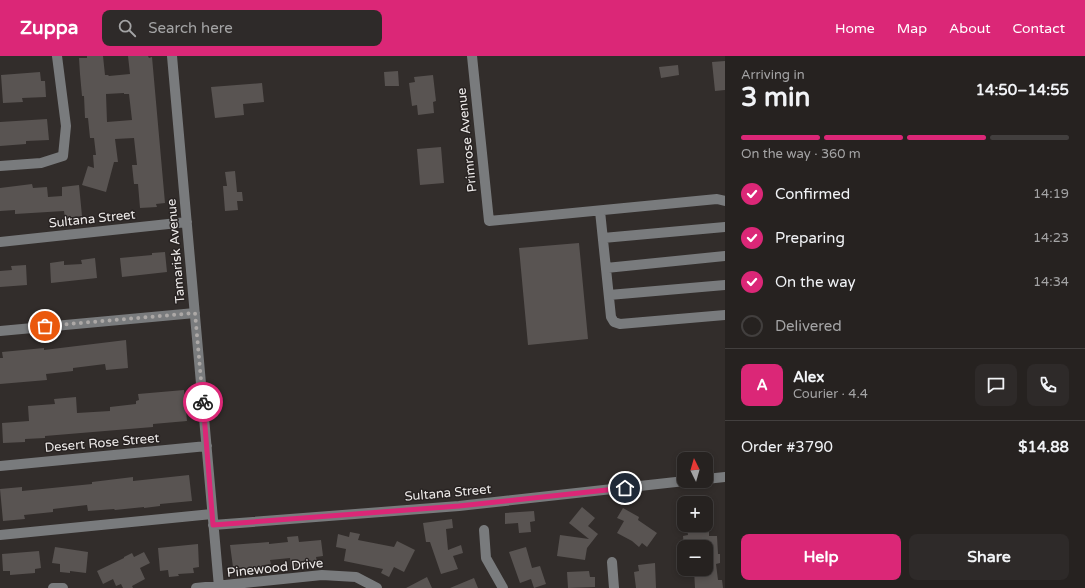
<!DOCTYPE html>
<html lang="en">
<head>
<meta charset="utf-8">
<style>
	:root { --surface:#262220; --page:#2e2a29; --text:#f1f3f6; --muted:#a4a4a5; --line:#423f3e; --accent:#db2777 }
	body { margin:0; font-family:"Varela Round",sans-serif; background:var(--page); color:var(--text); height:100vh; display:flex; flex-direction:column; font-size:15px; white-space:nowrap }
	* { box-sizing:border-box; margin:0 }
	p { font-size:13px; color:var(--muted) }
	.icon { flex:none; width:22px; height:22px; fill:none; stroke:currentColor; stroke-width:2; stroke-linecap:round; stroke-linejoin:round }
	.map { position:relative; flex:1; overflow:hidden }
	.panel { display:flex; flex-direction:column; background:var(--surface); width:360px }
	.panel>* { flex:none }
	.needle { width:26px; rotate:355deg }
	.fabs { position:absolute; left:677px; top:396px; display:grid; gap:8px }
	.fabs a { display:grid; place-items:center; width:36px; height:36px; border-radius:8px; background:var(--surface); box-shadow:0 2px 6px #0003,0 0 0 1px var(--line); font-size:20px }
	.pin { position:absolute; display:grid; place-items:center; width:34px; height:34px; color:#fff; margin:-17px; border:2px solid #fff; border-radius:50%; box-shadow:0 1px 4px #0007 }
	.courier { position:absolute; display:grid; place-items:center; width:40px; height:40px; margin:-20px; border:3px solid #db2777; border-radius:50%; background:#fff; color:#222; box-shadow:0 1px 5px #0007 }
	.headline em { font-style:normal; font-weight:800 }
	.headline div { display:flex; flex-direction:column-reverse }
	.headline { display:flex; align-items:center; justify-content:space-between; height:68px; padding:0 16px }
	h1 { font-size:26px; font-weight:800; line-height:30px }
	.bar { display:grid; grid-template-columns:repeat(4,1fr); gap:6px 4px; align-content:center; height:48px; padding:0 16px }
	.bar i { height:5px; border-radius:3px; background:var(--line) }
	.bar .on { background:var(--accent) }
	.bar p { grid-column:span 4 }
	.line { display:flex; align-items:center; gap:10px; padding:0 16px; border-top:1px solid var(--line) }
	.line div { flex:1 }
	.round { display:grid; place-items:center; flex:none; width:42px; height:42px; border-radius:8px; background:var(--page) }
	ol { padding:0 16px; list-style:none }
	li { display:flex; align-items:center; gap:12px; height:44px }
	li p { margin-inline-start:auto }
	li .icon { padding:4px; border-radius:50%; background:var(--accent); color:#fff; stroke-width:4 }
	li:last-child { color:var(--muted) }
	li i { width:22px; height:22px; border:2px solid var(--line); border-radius:50% }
	.button { display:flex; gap:8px; margin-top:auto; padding:8px 16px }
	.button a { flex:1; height:46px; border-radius:8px; background:var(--accent); color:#fff; font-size:16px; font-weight:800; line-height:46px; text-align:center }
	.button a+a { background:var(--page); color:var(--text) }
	header { display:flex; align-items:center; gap:24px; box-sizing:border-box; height:56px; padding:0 20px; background:var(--accent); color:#fff }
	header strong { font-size:19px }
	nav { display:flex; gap:22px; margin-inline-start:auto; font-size:14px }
	.search { width:280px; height:36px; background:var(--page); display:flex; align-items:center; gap:10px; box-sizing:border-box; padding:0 14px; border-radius:8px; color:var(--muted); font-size:15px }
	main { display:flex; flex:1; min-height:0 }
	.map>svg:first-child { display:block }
</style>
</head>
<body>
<header>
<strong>Zuppa</strong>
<div class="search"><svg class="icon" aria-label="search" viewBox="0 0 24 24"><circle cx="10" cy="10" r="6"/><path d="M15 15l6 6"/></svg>Search here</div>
<nav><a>Home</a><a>Map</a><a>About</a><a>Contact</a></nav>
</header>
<main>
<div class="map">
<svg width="725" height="532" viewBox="0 0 725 532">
	<rect width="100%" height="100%" fill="#322d2b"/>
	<path fill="#595452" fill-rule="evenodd" d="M 87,0 L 103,0 L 105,19 L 108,19 L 109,20 L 130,18 L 128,0 L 148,0 L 149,2 L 152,1 L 165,147 L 156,148 L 157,151 L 140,152 L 138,128 L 134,128 L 132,109 L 137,109 L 134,82 L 115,83 L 118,106 L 114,106 L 106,136 L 82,129 L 88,110 L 94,112 L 93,99 L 96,99 L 94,82 L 90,82 L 88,62 L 85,62 L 84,40 L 82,40 L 80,18 L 79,2 L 87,2 ZM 124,37 L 124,38 L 129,38 L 132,64 L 107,66 L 106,38 Z
		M 725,5 L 725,34 L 715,35 L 712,6 Z
		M 678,9 L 679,19 L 661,22 L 659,11 Z
		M 398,15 L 399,30 L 385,30 L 384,16 Z
		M 40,16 L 41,25 L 45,25 L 46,41 L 22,42 L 23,46 L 3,47 L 1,19 Z
		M 433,19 L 436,45 L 433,46 L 434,57 L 418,59 L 417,49 L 412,50 L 409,27 L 415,26 L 414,21 Z
		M 262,27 L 264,46 L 243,48 L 244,59 L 215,62 L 211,31 Z
		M 47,63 L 49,84 L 26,85 L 26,88 L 0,90 L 0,66 Z
		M 441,91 L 444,127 L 420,129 L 417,93 Z
		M 235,115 L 237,136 L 242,136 L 243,145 L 237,145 L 238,154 L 225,155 L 223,130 L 227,130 L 225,116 Z
		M 32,128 L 33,132 L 47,131 L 48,141 L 62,140 L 62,131 L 79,129 L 82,160 L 65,162 L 64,155 L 15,158 L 15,154 L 0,155 L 0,132 Z
		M 579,187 L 588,283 L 528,289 L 519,192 Z
		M 165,196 L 167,216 L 122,221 L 120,202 L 152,199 L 152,197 Z
		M 95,202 L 97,222 L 51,227 L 50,207 L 64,205 L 64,209 L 82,208 L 81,204 Z
		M 26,209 L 27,229 L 0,231 L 0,215 L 12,214 L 11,210 Z
		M 126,284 L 128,312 L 106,314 L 105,308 L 73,312 L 73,315 L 46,318 L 47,324 L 0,328 L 0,302 L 3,302 L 2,296 L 44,292 L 44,294 Z
		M 184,334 L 187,365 L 153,368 L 153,371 L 45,380 L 45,382 L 25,383 L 25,386 L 3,387 L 2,367 L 29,365 L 28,350 L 55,348 L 54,343 L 76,341 L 77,357 L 110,355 L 110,351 L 136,348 L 136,345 L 139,344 L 138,338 Z
		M 189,419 L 192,445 L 160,448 L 160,450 L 144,452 L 144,451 L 115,454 L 114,453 L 88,455 L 87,449 L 53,453 L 53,456 L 24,459 L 25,463 L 3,465 L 0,433 L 22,431 L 22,435 L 92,428 L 92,426 L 133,421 L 133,425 Z
		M 582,451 L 595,462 L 588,470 L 598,478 L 587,492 L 585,504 L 557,500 L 560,479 L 589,483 L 569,467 Z
		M 623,452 L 639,461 L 638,464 L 657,477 L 647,491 L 642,487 L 639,491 L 632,485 L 617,477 L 624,465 L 617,462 Z
		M 534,455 L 535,465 L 530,466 L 531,476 L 519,477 L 518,467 L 505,468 L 505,457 Z
		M 452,463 L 453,472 L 446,473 L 448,494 L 461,489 L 463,497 L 453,500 L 458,513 L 441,518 L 430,486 L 426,486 L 423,467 Z
		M 702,472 L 703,476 L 709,475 L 709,480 L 717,480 L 718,498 L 720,498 L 720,507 L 716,508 L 718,524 L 722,524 L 723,532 L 695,532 L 694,513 L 706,513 L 706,491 L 684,491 L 683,480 L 688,479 L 687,473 Z
		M 350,476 L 360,478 L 358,484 L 394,491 L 397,485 L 415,494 L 404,516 L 394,511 L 389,521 L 381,517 L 383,513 L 344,505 L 346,493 L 336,491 L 338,478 L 349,481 Z
		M 298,480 L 299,486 L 321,484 L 323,500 L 316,501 L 317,506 L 301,507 L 301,510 L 291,511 L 290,502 L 270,504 L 271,508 L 264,509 L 265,514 L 255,514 L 255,513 L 239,515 L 238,510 L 233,511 L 230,489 L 269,486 L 269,488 L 288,486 L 287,481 Z
		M 198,488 L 199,511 L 193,512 L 194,517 L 178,518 L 179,520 L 169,521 L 168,514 L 160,515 L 158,492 Z
		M 55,491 L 88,496 L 86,517 L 70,515 L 70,517 L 60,516 L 60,508 L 52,507 Z
		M 526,491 L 532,512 L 540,510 L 546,528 L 534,532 L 531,523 L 520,527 L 509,496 Z
		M 39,495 L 41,512 L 35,513 L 35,517 L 10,519 L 10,515 L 3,515 L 2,498 Z
		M 144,496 L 150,507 L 140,512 L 145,523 L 132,530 L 133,532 L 123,532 L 121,528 L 116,530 L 113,523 L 103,528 L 97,515 L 124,502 L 124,501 L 132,497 L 134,501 Z
		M 655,507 L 656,532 L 636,532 L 634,516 L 639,515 L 638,509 Z
		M 589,515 L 590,521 L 595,521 L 595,531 L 568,532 L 567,516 Z
		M 427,521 L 432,532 L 406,532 Z
		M 474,522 L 478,532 L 450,532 Z"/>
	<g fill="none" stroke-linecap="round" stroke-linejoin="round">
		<path stroke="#797b7d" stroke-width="10" d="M 172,0 L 219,531
			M 472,0 L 489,165 L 717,143 L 725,145
			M 0,110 L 41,107 L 63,100 L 66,70 L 57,0
			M 600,155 L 611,261 L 614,266 L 620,268 L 725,259
			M 603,182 L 725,171
			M 0,186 L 187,166
			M 606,212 L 725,200
			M 609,239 L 725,229
			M 0,275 L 195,257
			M 0,410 L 207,390
			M 706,423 L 725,421
			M 213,469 L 459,450 L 685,425
			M 484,474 L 486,502 L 503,532
			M 0,479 L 212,458
			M 612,506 L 614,532
			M 53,532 L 63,532
			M 196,532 L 322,519 L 356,521 L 377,532"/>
	</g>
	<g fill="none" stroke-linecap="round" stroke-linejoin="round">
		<path stroke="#aca8a6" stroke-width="4" stroke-dasharray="0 7.2" d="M 45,270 L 195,257 L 203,346"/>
		<path stroke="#db2777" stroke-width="5" d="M 203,346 L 213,469 L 459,450 L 625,432"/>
	</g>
	<g text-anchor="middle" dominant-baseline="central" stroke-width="3" stroke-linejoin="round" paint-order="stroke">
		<g font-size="13" fill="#edeae9" stroke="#282322">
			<text transform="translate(467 84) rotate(-96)">Primrose Avenue</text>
			<text transform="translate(92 163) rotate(-6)">Sultana Street</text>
			<text transform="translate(176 195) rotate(-95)">Tamarisk Avenue</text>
			<text transform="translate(102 387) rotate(-5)">Desert Rose Street</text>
			<text transform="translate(448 437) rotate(-5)">Sultana Street</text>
			<text transform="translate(275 512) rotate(-6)">Pinewood Drive</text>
		</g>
	</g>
</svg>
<div class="fabs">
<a><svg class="needle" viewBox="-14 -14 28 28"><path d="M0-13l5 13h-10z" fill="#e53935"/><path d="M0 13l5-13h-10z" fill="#a4a4a5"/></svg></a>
<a>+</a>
<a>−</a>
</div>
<div class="pin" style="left:45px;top:270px;background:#ea580c"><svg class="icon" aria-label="bag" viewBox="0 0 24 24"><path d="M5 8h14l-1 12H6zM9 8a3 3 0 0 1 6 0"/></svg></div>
<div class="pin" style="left:625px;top:432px;background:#1f2937"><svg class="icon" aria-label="home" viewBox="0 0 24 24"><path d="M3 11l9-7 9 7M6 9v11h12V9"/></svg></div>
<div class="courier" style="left:203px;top:346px"><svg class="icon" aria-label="bike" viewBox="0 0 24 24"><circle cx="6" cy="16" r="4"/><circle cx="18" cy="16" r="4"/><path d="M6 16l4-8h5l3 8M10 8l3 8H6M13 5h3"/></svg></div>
</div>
<section class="panel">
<div class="headline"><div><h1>3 min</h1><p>Arriving in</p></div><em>14:50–14:55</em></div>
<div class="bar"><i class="on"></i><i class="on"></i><i class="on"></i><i></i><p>On the way · 360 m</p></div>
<ol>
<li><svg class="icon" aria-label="check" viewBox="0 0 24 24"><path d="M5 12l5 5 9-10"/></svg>Confirmed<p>14:19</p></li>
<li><svg class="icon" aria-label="check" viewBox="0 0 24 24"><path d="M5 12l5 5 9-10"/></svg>Preparing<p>14:23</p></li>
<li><svg class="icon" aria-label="check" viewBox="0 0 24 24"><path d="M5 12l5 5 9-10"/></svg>On the way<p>14:34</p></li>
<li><i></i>Delivered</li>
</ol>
<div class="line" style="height:72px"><b class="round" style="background:var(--accent);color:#fff">A</b><div><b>Alex</b><p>Courier · 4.4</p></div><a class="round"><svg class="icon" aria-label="chat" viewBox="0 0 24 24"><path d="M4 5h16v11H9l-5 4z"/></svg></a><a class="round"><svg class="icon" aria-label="phone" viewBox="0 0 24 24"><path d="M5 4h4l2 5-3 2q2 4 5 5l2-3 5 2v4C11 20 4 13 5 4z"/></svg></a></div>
<div class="line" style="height:52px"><div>Order #3790</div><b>$14.88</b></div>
<div class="button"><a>Help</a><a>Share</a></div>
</section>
</main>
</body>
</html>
